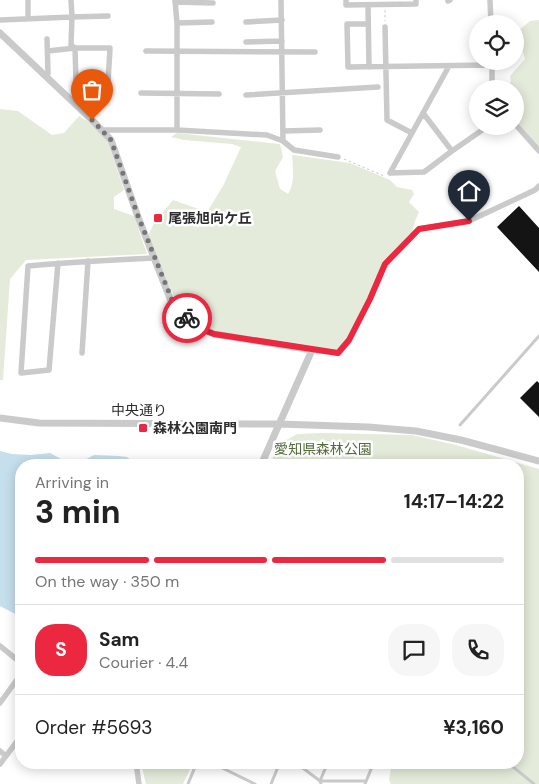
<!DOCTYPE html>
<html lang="en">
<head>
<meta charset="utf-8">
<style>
	:root { --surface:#fff; --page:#f6f6f6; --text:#222; --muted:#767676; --line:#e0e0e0; --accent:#ec2740 }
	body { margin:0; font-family:"DM Sans","Noto Sans JP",sans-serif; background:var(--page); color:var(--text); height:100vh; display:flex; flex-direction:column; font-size:19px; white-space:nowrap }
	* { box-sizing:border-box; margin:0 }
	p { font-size:16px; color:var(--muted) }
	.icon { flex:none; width:28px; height:28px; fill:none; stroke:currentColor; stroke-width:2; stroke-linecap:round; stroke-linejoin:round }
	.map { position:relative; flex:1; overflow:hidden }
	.drawer { position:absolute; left:15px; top:459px; width:509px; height:310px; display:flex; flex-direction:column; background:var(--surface); border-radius:20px; box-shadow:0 2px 12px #0003 }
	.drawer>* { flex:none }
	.buttons { position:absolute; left:469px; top:15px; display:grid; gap:10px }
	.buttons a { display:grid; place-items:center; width:55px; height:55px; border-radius:50%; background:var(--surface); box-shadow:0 2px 12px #0003; font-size:25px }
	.pin { position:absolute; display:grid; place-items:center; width:42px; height:42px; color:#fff; margin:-51px -21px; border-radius:50% 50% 50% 0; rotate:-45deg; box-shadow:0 0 5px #0007 }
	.pin .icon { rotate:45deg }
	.courier { position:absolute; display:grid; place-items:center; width:50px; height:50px; margin:-25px; border:4px solid #ec2740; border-radius:50%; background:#fff; color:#222; box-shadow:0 1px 6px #0007 }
	.headline em { font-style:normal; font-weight:700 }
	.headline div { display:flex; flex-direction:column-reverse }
	.headline { display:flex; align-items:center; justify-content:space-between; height:85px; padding:0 20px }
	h1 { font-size:32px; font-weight:700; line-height:38px }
	.bar { display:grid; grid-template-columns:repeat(4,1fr); gap:8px 5px; align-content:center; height:60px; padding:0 20px }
	.bar i { height:6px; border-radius:4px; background:var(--line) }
	.bar .active { background:var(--accent) }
	.bar p { grid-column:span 4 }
	.line { display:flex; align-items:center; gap:12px; padding:0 20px; border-top:1px solid var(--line) }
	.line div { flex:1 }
	.round { display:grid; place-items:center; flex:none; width:52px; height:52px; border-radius:20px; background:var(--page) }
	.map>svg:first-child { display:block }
</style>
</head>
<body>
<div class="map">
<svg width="539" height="784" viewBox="0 0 539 784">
	<rect width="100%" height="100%" fill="#fff"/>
	<path fill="#e4ebda" d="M 539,20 L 539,148 L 515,121 L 515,89 L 507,89 L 511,81 L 510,76 L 525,59 L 517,32 L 530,21 Z
		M 0,109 L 18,111 L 52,135 L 64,133 L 79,116 L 96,127 L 108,142 L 124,190 L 114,197 L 114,209 L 134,216 L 147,254 L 26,260 L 10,279 L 3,380 L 0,380 Z
		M 177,133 L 280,144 L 283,157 L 275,171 L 280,189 L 288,194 C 295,184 293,167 292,155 L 350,163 L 390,180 L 397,187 L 412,190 L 414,194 L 409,202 L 419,212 L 415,221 L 412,234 L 384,264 L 348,340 L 338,352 L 214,333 L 185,314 L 175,299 L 152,248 L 149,234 L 154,223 L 173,200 L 207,212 L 223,186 L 241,147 L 232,144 L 184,140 L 171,137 Z
		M 322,433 L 412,435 L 456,445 L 539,469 L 539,784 L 391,784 L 389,780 L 392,763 L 518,762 L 518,465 L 270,465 L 281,443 L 297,434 Z
		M 141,763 L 141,762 L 193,763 L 183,784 L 146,784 Z"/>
	<path fill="#c5dfec" d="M 0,451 L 12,454 L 31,455 L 50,453 L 70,464 L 79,463 L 94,455 L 119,456 L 127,457 L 137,465 L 21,465 L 21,617 L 0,606 Z"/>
	<path fill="#141414" d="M 519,206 L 539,228 L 539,272 L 497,227 Z
		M 537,381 L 539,383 L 539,417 L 520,398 Z"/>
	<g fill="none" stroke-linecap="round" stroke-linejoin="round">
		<path stroke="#cacaca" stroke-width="1" stroke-dasharray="2.5 2.5" stroke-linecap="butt" d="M 385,10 L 385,21
			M 344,159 L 384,176
			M 273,457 L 294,465"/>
		<path stroke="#cacaca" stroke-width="3" d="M 460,425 L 539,336
			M 210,762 L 255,784
			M 295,762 L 320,781 L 366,781
			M 507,762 L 534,784
			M 188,784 L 197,762
			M 271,784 L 280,762
			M 321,784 L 320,781 L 328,762
			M 365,784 L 374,762"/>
		<path stroke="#cacaca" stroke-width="5.5" d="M 28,0 L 28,19
			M 281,0 L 283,141
			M 346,0 L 346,5 L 416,4 L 416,0
			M 490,0 L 491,24
			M 448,1 L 450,0
			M 175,2 L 213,3
			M 368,5 L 369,67
			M 0,20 L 72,17 L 71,0
			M 246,22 L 282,20
			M 177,23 L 212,22
			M 368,24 L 347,24 L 348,67 L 492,65
			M 385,27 L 387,120 L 412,133 L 449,66
			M 246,42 L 282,41
			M 48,51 L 75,48 L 110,48 L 108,83 L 76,82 L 75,48 L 71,45 L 72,17 L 108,16
			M 146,51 L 315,52
			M 492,61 L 492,89
			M 46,76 L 48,74 L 47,39
			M 141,93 L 219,94
			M 246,95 L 378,87
			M 515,124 L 539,151
			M 102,130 L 177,130 L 177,23 L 175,0
			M 177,130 L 267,135 L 283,141 L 294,150 L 338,157
			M 283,131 L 320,130
			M 412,133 L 390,173 L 424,172 L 452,151 L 423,113
			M 452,151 L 488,126
			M 58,263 L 49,370 L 21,373 L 28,266 C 70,262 112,260 154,258
			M 312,350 L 339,353 L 349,341 L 370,299 L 385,264 L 419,229 L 469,221 L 535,190 L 539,186
			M 82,353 L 88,261
			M 0,646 L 21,663
			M 0,703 L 21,674
			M 0,751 L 6,756
			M 136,762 L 139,784
			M 0,764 L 21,736"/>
		<path stroke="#cacaca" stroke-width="7" d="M 0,33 L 92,120 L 111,140 L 138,217 L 171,301 L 183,315 L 204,330 L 214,334 L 312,350 L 261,465
			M 0,418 L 39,423 L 279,424 L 368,427 L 416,431 L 461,440 L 539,461"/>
	</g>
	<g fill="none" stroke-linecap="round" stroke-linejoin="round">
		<path stroke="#767676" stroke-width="5" stroke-dasharray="0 9" d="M 92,120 L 111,140 L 138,216 L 172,300 L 187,318"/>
		<path stroke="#ec2740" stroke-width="6" d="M 187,318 L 204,330 L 214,334 L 338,353 L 349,340 L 370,299 L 385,264 L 419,229 L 469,221"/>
	</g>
	<g fill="#ec2740" stroke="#fff" stroke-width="2">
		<rect x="153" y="213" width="10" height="10" rx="2.5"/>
		<rect x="138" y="423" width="10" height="10" rx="2.5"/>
	</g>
	<g text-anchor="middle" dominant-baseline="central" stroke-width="5" stroke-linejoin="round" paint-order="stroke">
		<g font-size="14" font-weight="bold" fill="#2d2d2d" stroke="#fff" text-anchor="start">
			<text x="168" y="218">尾張旭向ケ丘</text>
			<text x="153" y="428">森林公園南門</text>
		</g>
		<g font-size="14" fill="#2d2d2d" stroke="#fff">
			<text x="139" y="410">中央通り</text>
		</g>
		<g font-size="14" fill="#536a39" stroke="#fff">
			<text x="323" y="449">愛知県森林公園</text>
		</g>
	</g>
</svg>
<div class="buttons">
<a><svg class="icon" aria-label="locate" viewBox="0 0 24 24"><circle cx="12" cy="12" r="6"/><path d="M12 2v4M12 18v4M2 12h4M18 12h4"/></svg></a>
<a><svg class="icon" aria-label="layers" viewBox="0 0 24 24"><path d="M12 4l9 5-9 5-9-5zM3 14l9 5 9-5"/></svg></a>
</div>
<div class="pin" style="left:92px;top:120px;background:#ea580c"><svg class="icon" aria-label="bag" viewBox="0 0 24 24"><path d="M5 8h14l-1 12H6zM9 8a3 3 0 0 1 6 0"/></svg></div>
<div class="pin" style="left:469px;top:221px;background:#1f2937"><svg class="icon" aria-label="home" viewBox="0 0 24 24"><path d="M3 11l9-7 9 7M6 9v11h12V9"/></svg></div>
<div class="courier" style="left:187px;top:318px"><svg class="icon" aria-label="bike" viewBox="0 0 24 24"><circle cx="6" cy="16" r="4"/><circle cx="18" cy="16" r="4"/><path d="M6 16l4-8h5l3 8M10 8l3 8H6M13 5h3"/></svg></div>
<section class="drawer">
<div class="headline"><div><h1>3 min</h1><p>Arriving in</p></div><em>14:17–14:22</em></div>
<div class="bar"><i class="active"></i><i class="active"></i><i class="active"></i><i></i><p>On the way · 350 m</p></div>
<div class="line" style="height:90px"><b class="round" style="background:var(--accent);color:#fff">S</b><div><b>Sam</b><p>Courier · 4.4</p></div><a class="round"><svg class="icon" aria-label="chat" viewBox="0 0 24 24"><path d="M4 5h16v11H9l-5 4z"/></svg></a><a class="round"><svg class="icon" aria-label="phone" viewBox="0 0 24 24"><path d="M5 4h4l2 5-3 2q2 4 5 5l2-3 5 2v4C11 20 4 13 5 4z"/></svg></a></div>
<div class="line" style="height:65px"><div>Order #5693</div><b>¥3,160</b></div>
</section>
</div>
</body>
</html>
